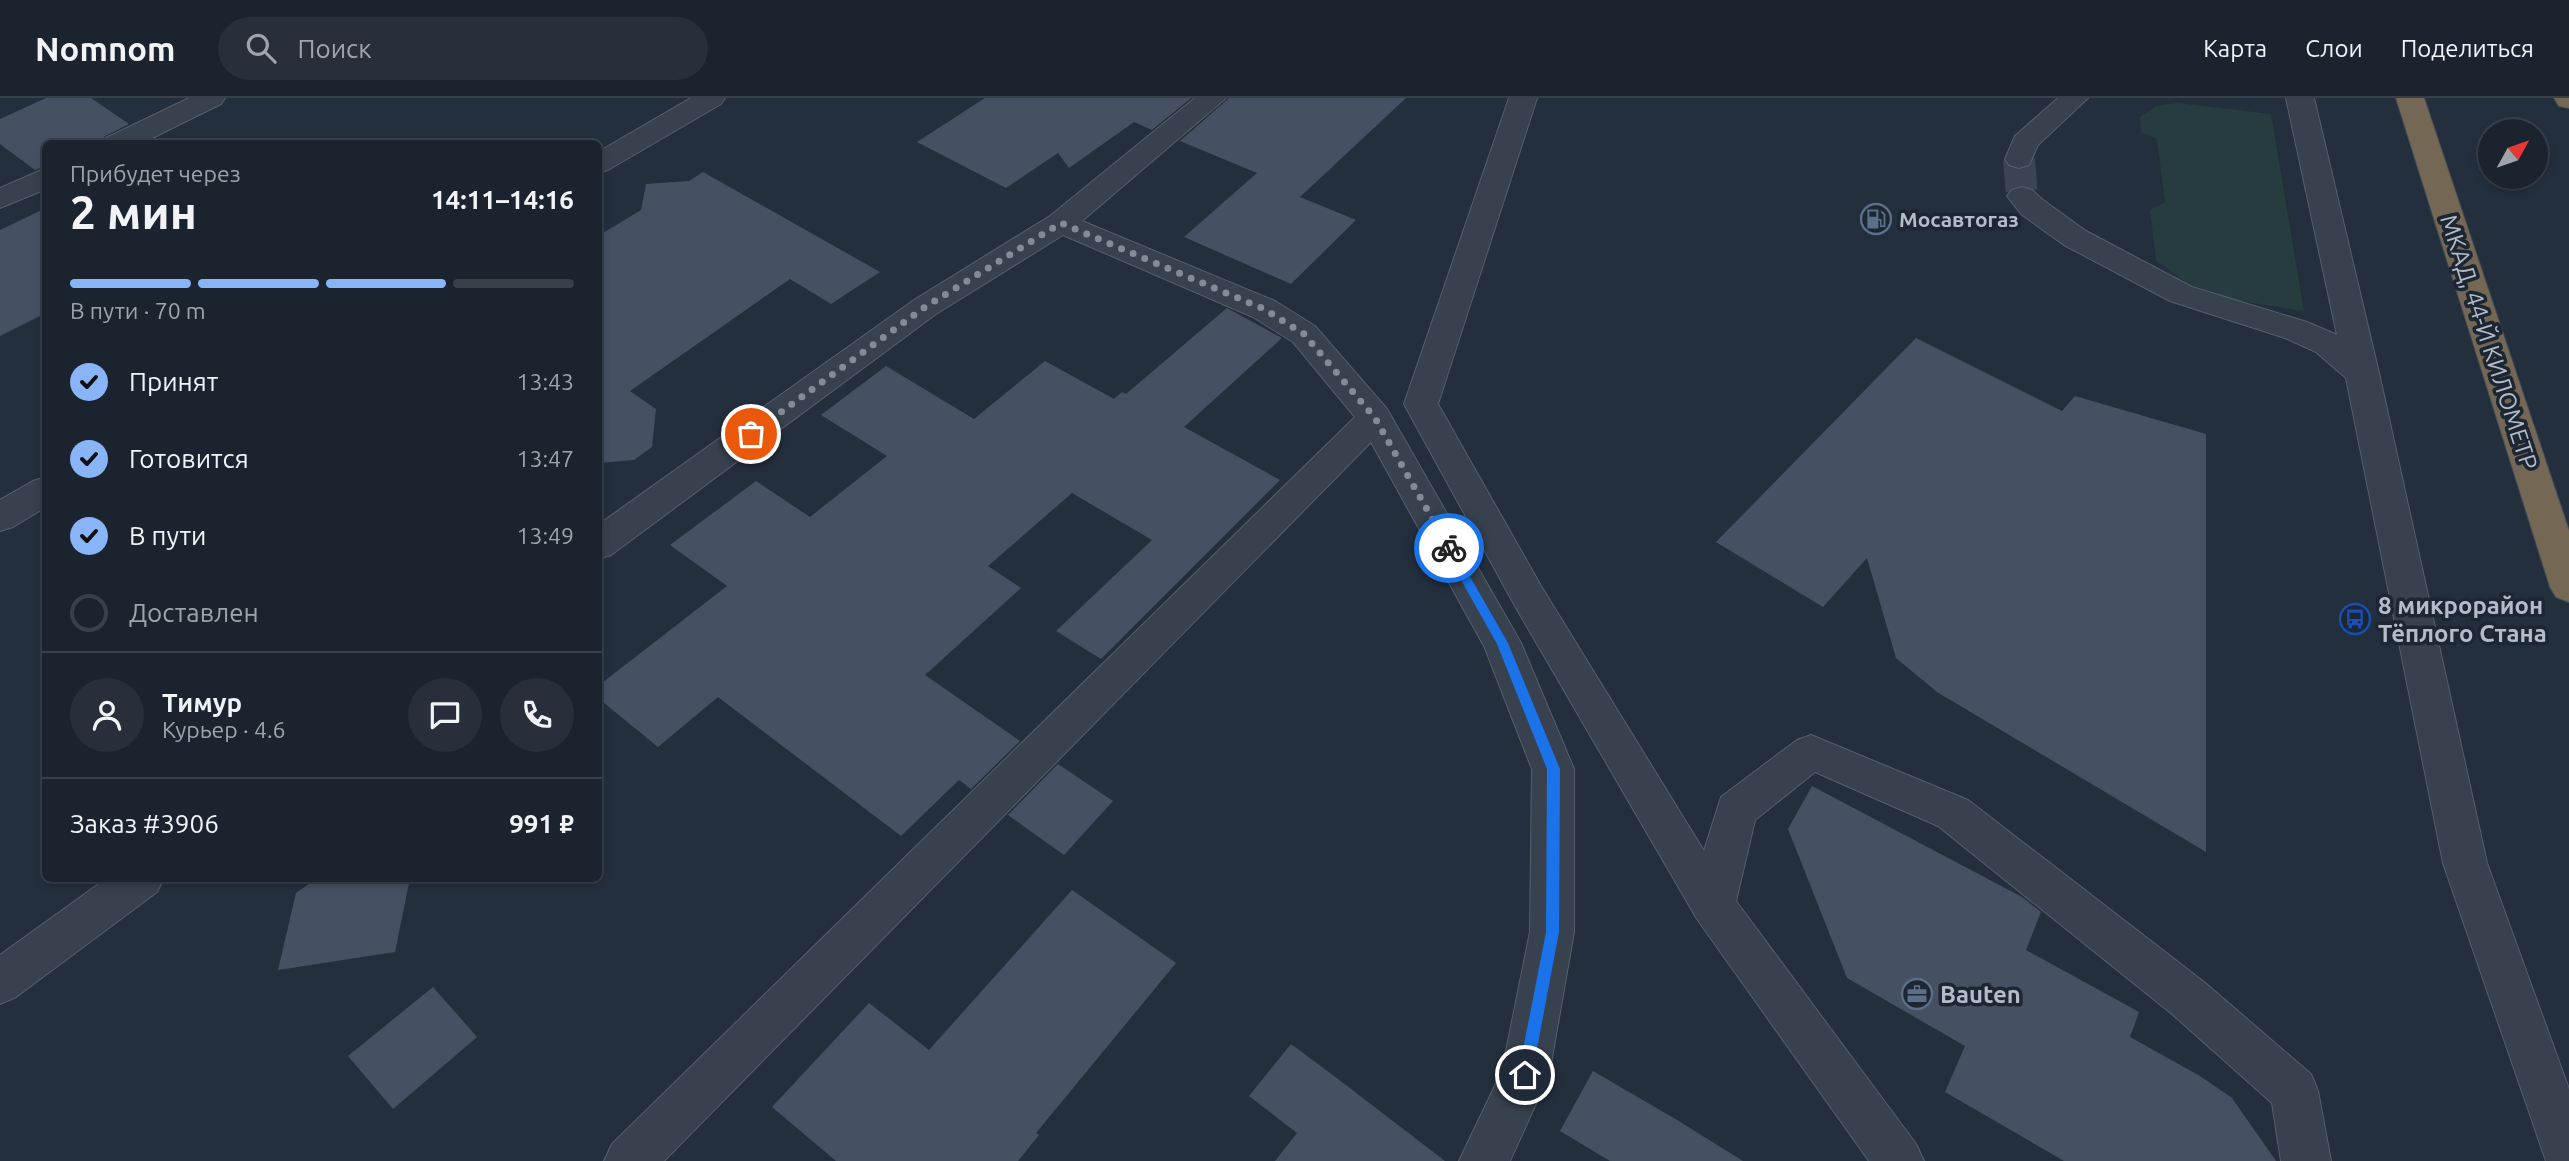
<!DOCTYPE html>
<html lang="ru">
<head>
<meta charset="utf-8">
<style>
	:root { --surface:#1b232e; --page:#282f3a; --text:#f1f3f6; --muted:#a0a4aa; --line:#39404a; --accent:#8ab4f8 }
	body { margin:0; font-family:Ubuntu,sans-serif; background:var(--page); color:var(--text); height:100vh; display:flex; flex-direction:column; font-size:26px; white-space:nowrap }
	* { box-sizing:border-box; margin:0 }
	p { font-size:23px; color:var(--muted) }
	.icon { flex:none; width:38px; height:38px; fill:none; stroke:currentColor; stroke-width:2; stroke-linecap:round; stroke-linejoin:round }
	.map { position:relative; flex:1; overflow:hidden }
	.sheet { position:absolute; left:42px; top:42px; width:560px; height:742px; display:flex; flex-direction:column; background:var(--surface); border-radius:10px; box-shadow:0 4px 10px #0003,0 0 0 2px var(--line) }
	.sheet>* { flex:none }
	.needle { width:46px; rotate:50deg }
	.controls { position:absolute; left:2478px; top:21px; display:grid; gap:14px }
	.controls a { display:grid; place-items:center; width:70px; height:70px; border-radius:50%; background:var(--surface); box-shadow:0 4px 10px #0003,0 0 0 2px var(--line); font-size:35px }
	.pin { position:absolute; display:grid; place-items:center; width:60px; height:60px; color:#fff; margin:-30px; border:4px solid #fff; border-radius:50%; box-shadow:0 2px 7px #0007 }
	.courier { position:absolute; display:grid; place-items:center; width:70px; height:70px; margin:-35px; border:5px solid #1a73e8; border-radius:50%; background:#fff; color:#222; box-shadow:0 2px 9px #0007 }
	.overview em { font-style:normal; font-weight:700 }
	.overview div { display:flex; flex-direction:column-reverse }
	.overview { display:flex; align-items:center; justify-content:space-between; height:119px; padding:0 28px }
	h1 { font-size:46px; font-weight:700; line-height:52px }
	.bar { display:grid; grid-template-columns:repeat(4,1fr); gap:10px 7px; align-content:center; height:84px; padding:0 28px }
	.bar i { height:9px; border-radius:5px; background:var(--line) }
	.bar .selected { background:var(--accent) }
	.bar p { grid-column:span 4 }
	.line { display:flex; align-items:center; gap:18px; padding:0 28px; border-top:2px solid var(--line) }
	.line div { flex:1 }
	.round { display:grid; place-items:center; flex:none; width:74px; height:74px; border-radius:37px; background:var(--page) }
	ol { padding:0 28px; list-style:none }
	li { display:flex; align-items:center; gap:21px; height:77px }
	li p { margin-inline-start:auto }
	li .icon { padding:7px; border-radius:50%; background:var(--accent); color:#111; stroke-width:4 }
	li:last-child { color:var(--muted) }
	li i { width:38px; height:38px; border:4px solid var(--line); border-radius:50% }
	header { display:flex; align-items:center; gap:42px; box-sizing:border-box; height:98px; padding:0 35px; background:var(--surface); border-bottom:2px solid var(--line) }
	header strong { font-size:33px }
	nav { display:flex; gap:38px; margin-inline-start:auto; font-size:24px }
	.search { width:490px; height:63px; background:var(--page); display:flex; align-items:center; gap:18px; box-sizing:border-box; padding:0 24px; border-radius:38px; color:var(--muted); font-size:26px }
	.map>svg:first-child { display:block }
</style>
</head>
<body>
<header>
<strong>Nomnom</strong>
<div class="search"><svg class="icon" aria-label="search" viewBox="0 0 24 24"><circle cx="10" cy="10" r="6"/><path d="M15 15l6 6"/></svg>Поиск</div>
<nav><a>Карта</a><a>Слои</a><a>Поделиться</a></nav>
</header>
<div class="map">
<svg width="2569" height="1063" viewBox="0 0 2569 1063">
	<rect width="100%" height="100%" fill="#242f3e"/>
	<path fill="#263c3f" d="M 2177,5 L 2271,16 L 2304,213 L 2228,201 L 2186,185 L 2156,162 L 2150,112 L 2165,104 L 2157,41 L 2141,34 L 2140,19 L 2156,8 Z"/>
	<path fill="#455162" d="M 46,0 L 91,0 L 129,26 L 105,38 L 100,46 L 46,46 L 46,68 L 35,72 L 0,46 L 0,21 Z
		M 985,0 L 1191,0 L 1152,32 L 1134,24 L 1069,70 L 1058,55 L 1006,90 L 917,44 Z
		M 1229,0 L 1406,0 L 1300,99 L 1356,122 L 1291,186 L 1184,139 L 1257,75 L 1180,43 Z
		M 703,74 L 880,174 L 831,206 L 790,181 L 630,293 L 656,311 L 652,349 L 634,362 L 598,365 L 598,138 L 641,112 L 646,86 L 689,83 Z
		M 46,110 L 46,215 L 0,238 L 0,132 Z
		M 1227,210 L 1282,240 L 1184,329 L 1280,382 L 1101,561 L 1056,533 L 1152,442 L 1072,395 L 988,468 L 1021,490 L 925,577 L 1020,643 L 971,691 L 959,682 L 901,738 L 718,599 L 658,649 L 598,600 L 598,588 L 727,488 L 670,447 L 756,383 L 810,419 L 887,358 L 821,317 L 886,268 L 974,321 L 1045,263 L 1114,301 L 1122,294 L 1126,296 Z
		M 1916,240 L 2062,313 L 2075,298 L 2206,336 L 2206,754 L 1937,594 L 1896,560 L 1867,460 L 1823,509 L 1716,444 Z
		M 1058,666 L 1113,703 L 1064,757 L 1008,717 Z
		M 1812,688 L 2022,799 L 2041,814 L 2026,852 L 2139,914 L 2130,939 L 2200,978 L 2232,1000 L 2276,1063 L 2064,1063 L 1945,994 L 1965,948 L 1847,880 L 1788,731 Z
		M 317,780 L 410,780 L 395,854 L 278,872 L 296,795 Z
		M 1072,792 L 1176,865 L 1036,1035 L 1039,1037 L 1018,1063 L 836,1063 L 772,1009 L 869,905 L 929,952 Z
		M 433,889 L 477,939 L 393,1011 L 348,958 Z
		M 1291,946 L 1338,981 L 1445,1063 L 1275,1063 L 1297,1035 L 1249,998 Z
		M 1593,973 L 1677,1022 L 1743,1063 L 1610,1063 L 1560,1033 Z"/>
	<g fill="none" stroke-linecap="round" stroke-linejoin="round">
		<path stroke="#3a4453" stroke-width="32" stroke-dasharray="32 16" stroke-linecap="butt" d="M 2019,61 L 2022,98"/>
		<g stroke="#565f6c" stroke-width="2">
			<path id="minor" d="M 189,0 L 225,0 L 221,6 L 140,46 L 102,46 L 106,40 Z
				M 691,0 L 725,0 L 721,6 L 608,72 L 598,75 L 598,54 Z
				M 1195,0 L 1226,0 L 1082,123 L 1275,203 L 1315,228 L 1387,311 L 1521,545 L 1574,671 L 1574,834 L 1549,977 L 1510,1063 L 1459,1063 L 1502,973 L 1530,834 L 1532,671 L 1484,548 L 1371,344 L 664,1063 L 604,1063 L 612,1046 L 1355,319 L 1293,244 L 1253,219 L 1063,137 L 936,216 L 611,457 L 598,461 L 598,427 L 914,202 L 1050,118 Z
				M 1509,0 L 1537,0 L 1438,306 L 1541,488 L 1704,753 L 1721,699 L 1797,642 L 1811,637 L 1968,702 L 2204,884 L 2311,976 L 2318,993 L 2331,1063 L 2281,1063 L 2272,1005 L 2172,916 L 1938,728 L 1815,674 L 1755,722 L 1736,803 L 1916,1046 L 1924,1063 L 1869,1063 L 1697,821 L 1515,508 L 1404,306 Z
				M 2058,0 L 2088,0 L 2038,47 L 2029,67 L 2019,70 L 2009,67 L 2005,61 L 2015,38 Z
				M 2286,0 L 2314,0 L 2379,275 L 2487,765 L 2569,991 L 2569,1063 L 2546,1063 L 2443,765 L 2346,280 L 2316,254 L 2285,240 L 2170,203 L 2064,147 L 2021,116 L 2007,98 L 2012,92 L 2022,89 L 2032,92 L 2043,102 L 2086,133 L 2192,189 L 2307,224 L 2337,237 Z
				M 46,70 L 46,91 L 0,110 L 0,90 Z
				M 46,379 L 46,409 L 13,429 L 0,433 L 0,402 L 33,383 Z
				M 107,780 L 164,780 L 157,794 L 16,899 L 0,906 L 0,857 Z"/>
		</g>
		<g stroke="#434c59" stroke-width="2">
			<path id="highway" d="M 2396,0 L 2424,0 L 2569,433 L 2569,504 L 2556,499 L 2550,489 Z
				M 2554,0 L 2569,0 L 2569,10 L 2559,8 Z"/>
		</g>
		<use href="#minor" fill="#38414e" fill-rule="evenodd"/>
		<use href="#highway" fill="#746855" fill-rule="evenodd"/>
	</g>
	<path fill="#1a73e8" d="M 1449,446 L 1452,447 L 1508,545 L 1560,671 L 1559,834 L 1532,977 L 1525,984 L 1518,977 L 1546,834 L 1547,671 L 1497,546 L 1443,450 Z"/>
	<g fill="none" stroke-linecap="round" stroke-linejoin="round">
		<path stroke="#828b98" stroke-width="7" stroke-dasharray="0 12.6" d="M 751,336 L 925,209 L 1061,125 L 1264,211 L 1304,236 L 1375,320 L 1449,450"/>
	</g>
	<defs>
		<g id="fuel-ring" transform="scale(1.575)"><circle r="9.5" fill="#1d2633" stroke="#5c6f8a" stroke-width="1.5"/><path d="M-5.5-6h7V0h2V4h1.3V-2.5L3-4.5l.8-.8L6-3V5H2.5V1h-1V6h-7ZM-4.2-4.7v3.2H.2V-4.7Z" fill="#5c6f8a"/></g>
		<g id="bus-ring" transform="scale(1.575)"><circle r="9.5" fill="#1d2633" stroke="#1a4fb4" stroke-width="1.5"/><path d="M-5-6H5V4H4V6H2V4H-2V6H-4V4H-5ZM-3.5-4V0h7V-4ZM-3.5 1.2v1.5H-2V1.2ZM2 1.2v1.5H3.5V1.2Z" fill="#1a4fb4"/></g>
		<g id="office-ring" transform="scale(1.575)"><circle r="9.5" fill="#1d2633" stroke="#5c6f8a" stroke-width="1.5"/><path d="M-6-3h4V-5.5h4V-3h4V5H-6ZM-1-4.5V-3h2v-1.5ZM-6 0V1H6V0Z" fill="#5c6f8a"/></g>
	</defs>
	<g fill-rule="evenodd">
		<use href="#fuel-ring" x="1876" y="121"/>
		<use href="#bus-ring" x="2355" y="521"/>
		<use href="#office-ring" x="1917" y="896"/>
	</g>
	<g text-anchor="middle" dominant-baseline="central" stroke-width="7" stroke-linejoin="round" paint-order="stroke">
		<g font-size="21" font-weight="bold" fill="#b4bcc9" stroke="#1d2633" text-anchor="start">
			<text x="1899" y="121">Мосавтогаз</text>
		</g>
		<g font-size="24" fill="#b4bcc9" stroke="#1d2633">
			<text transform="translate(2489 244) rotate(72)">МКАД, 44-Й КИЛОМЕТР</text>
		</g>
		<g font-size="24" font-weight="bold" fill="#b4bcc9" stroke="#1d2633" text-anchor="start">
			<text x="2378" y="507">8 микрорайон<tspan x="2378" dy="28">Тёплого Стана</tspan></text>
			<text x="1940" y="896">Bauten</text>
		</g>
	</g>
</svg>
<div class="controls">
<a><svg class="needle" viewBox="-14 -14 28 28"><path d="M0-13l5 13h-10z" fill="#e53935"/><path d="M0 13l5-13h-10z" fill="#a0a4aa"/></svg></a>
</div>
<div class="pin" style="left:751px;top:336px;background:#ea580c"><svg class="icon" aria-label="bag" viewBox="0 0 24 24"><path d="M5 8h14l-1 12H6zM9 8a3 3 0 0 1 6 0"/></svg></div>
<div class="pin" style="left:1525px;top:977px;background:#1f2937"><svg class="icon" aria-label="home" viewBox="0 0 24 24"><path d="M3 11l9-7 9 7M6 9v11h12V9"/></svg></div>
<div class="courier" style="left:1449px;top:450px"><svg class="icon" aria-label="bike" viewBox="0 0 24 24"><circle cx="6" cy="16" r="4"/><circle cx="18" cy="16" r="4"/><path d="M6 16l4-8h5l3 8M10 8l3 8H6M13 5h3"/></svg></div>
<section class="sheet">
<div class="overview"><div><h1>2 мин</h1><p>Прибудет через</p></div><em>14:11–14:16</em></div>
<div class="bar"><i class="selected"></i><i class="selected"></i><i class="selected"></i><i></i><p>В пути · 70 m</p></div>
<ol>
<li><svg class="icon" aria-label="check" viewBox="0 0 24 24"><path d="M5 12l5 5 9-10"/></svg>Принят<p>13:43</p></li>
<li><svg class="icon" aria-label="check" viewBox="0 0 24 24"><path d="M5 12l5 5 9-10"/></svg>Готовится<p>13:47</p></li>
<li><svg class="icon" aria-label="check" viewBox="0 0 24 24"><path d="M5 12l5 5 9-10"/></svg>В пути<p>13:49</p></li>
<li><i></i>Доставлен</li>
</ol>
<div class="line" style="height:126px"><a class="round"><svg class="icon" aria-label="person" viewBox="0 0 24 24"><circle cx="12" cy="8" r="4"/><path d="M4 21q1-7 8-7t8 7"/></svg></a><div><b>Тимур</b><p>Курьер · 4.6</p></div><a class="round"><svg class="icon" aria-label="chat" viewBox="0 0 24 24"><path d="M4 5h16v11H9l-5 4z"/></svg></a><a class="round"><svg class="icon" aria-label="phone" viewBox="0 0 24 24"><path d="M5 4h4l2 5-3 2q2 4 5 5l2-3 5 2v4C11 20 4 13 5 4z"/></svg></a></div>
<div class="line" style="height:91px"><div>Заказ #3906</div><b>991 ₽</b></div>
</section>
</div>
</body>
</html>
